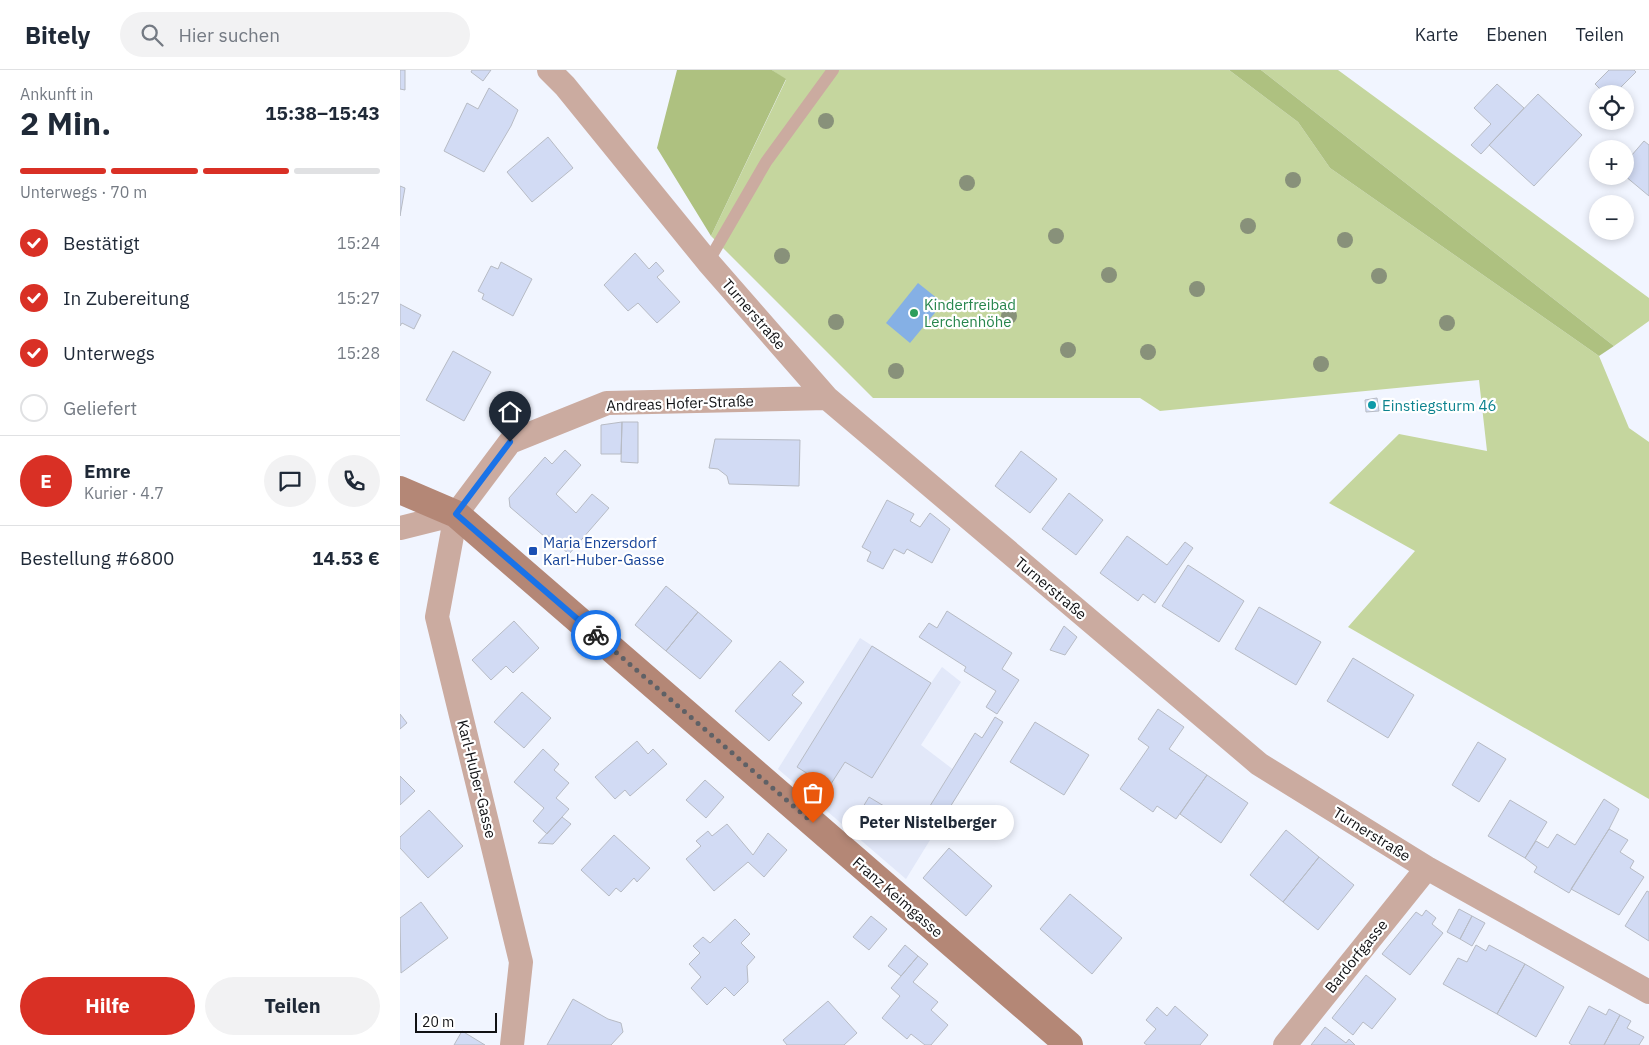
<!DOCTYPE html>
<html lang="de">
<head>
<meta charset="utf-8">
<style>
	:root { --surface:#fff; --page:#f2f2f3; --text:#1f2937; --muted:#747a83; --line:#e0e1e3; --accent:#d93025 }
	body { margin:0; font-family:"IBM Plex Sans",sans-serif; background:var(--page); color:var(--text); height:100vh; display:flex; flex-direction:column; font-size:19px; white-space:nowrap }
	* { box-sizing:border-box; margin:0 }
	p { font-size:16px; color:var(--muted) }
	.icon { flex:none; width:28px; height:28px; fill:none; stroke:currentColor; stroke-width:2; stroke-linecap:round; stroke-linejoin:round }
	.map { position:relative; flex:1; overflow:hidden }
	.sheet { display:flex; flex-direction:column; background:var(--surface); width:400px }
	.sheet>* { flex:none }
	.buttons { position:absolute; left:1189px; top:15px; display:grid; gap:10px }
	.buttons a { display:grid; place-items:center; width:45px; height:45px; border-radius:50%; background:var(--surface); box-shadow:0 2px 8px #0003; font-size:25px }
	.scale { position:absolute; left:15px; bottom:12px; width:82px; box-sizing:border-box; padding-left:5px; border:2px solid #101114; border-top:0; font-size:14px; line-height:18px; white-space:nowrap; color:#101114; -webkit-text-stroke:4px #fff; paint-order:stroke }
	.pin { position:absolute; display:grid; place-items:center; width:42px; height:42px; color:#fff; margin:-51px -21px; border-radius:50% 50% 50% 0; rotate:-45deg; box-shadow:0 0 5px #0007 }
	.pin .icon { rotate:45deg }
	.courier { position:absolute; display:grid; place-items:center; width:50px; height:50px; margin:-25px; border:4px solid #1a73e8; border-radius:50%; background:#fff; color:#222; box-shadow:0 1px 6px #0007 }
	.bubble { position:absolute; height:35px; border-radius:18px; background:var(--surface); box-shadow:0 2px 8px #0003; font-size:16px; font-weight:700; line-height:35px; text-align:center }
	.head em { font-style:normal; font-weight:700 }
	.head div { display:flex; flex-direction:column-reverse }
	.head { display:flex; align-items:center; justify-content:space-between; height:85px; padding:0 20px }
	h1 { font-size:32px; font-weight:700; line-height:38px }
	.bar { display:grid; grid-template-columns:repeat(4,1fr); gap:8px 5px; align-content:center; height:60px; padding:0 20px }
	.bar i { height:6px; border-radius:4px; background:var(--line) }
	.bar .on { background:var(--accent) }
	.bar p { grid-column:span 4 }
	.line { display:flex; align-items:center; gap:12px; padding:0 20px; border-top:1px solid var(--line) }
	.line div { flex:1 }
	.round { display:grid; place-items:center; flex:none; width:52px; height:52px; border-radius:26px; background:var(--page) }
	ol { padding:0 20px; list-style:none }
	li { display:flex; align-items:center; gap:15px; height:55px }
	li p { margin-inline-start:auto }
	li .icon { padding:5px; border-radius:50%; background:var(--accent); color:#fff; stroke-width:4 }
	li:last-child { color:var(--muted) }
	li i { width:28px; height:28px; border:2px solid var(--line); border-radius:50% }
	.primary-button { display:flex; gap:10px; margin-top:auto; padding:10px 20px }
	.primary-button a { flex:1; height:58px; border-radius:30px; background:var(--accent); color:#fff; font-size:20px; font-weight:700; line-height:58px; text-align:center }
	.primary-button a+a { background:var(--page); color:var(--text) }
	header { display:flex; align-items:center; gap:30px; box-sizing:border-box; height:70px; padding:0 25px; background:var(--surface); border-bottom:1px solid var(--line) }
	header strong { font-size:24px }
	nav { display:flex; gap:28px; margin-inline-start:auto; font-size:18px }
	.search { width:350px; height:45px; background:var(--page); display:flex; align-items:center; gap:12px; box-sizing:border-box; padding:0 18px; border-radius:28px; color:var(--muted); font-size:19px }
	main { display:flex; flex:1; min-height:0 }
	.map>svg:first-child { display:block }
</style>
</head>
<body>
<header>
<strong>Bitely</strong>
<div class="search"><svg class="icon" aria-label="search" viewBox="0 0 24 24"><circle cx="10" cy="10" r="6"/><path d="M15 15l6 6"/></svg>Hier suchen</div>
<nav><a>Karte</a><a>Ebenen</a><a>Teilen</a></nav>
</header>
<main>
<section class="sheet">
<div class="head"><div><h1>2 Min.</h1><p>Ankunft in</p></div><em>15:38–15:43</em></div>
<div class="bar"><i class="on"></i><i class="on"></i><i class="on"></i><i></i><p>Unterwegs · 70 m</p></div>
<ol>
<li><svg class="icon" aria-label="check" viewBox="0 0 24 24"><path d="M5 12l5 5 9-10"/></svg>Bestätigt<p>15:24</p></li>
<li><svg class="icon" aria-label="check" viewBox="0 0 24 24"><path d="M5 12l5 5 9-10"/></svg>In Zubereitung<p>15:27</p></li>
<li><svg class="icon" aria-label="check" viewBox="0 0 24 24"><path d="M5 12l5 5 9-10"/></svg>Unterwegs<p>15:28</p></li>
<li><i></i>Geliefert</li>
</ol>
<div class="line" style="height:90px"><b class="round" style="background:var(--accent);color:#fff">E</b><div><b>Emre</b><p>Kurier · 4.7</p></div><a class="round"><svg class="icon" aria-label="chat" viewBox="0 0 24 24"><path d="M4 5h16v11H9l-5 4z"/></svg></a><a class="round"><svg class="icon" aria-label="phone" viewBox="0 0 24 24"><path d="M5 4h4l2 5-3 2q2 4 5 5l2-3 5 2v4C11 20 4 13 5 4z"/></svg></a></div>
<div class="line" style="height:65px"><div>Bestellung #6800</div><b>14.53 €</b></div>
<div class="primary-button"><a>Hilfe</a><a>Teilen</a></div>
</section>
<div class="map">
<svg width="1249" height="975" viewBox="0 0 1249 975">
	<rect width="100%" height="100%" fill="#f1f5ff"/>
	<path fill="#e2e8f9" d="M 460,568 L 531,613 L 542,597 L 561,612 L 521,675 L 567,710 L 506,809 L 378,699 Z"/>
	<path fill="#c5d69e" d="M 372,0 L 829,0 L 898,52 L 930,98 L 1199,286 L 1229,358 L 1249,372 L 1249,729 L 948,557 L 1015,481 L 929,433 L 999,364 L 1087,381 L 1079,310 L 760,341 L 740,328 L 473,328 L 311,166 L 386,10 Z
		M 861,0 L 938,0 L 1249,228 L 1249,251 L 1214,276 Z"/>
	<path fill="#aec180" d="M 277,0 L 372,0 L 386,9 L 311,166 L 257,78 Z
		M 829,0 L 861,0 L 1214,276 L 1199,286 L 930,98 L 898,52 Z"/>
	<path fill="#85b0e5" d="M 518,213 L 543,233 L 510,273 L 486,253 Z"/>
	<path fill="#d2dbf4" stroke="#b7bbc4" d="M 0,0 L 5,0 L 5,20 L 0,19 Z
		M 72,0 L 91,0 L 83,11 L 71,2 Z
		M 1209,0 L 1234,0 L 1236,2 L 1214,24 L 1205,24 L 1195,14 Z
		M 1097,14 L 1124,38 L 1081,84 L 1071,75 L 1091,54 L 1074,38 Z
		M 89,18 L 118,40 L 111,56 L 84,102 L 44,81 L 67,33 L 78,39 Z
		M 1138,24 L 1182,65 L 1134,116 L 1089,75 Z
		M 148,67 L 173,98 L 132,132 L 107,102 Z
		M 1244,71 L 1249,75 L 1249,126 L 1225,106 L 1225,93 Z
		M 0,116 L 5,118 L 0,146 Z
		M 235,183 L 249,199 L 256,192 L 264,201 L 257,207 L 280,232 L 257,253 L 238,233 L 228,241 L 204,215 Z
		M 101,192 L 132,209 L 113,246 L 82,229 L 84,224 L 78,221 L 91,196 L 98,199 Z
		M 0,234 L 21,245 L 14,259 L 2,253 L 0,256 Z
		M 53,281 L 91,302 L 64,351 L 26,330 Z
		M 977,328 L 979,341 L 966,342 L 965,330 Z
		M 222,352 L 221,384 L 201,384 L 201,355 Z
		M 222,352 L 238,352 L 238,393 L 221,392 Z
		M 315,369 L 400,370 L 399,416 L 329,414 L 327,406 L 318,399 L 309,398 Z
		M 165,380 L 181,395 L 156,424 L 176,443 L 192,424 L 209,438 L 169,484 L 147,465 L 145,467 L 110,437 L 109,428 L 145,387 L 152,394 Z
		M 621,381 L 657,409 L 630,443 L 595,416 Z
		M 669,423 L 703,450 L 676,485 L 642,459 Z
		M 487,430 L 514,444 L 510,451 L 520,457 L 530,443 L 550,459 L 532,493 L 507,479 L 504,484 L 494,479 L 483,499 L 467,491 L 471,482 L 462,477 Z
		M 727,466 L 767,495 L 785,472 L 793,478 L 755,533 L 743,524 L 738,531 L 700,503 Z
		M 788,495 L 844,531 L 819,572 L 762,536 Z
		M 266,516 L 298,542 L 266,581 L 235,555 Z
		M 859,537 L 921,572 L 896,615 L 835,579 Z
		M 547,541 L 612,583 L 602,599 L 619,610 L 597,644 L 586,637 L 596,621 L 564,601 L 566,597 L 519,567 L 529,553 L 537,558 Z
		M 298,542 L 332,571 L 300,609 L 266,581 Z
		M 114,551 L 139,578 L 113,603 L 106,596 L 91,610 L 72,590 Z
		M 664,556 L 677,567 L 665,585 L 650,580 Z
		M 472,576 L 531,613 L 472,708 L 445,692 L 429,717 L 397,697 Z
		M 953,588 L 1014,625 L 988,668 L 927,631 Z
		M 380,591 L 404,612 L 392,625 L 402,633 L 369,671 L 335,641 Z
		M 122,622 L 151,648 L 124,678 L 94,652 Z
		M 758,639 L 784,657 L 769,679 L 807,705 L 776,749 L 757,736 L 753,742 L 720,719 L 749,677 L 738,669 Z
		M 0,644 L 7,653 L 0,659 Z
		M 595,647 L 603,652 L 532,766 L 517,757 L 575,663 L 582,668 Z
		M 635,652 L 689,685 L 664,725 L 610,692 Z
		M 237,671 L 248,684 L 253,679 L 267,694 L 230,726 L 225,720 L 215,729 L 195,707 Z
		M 1078,672 L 1106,689 L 1079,732 L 1052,715 Z
		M 143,679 L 159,694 L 154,700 L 169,713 L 156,728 L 169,739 L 147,764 L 133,751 L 144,738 L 114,712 Z
		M 807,705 L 848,733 L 821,773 L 780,744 Z
		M 0,706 L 15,721 L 0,735 Z
		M 305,710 L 324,727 L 306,748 L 286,730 Z
		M 469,727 L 484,736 L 463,769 L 449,760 Z
		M 1204,729 L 1219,739 L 1209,759 L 1169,823 L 1134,802 L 1137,797 L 1125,788 L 1136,771 L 1148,778 L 1157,764 L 1175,775 Z
		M 1110,730 L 1147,752 L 1125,788 L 1088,766 Z
		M 29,740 L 63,776 L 28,808 L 0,778 L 0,767 Z
		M 162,747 L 171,754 L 153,774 L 138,773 Z
		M 327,754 L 353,785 L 368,763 L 387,780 L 364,807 L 348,792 L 314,821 L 286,789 L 301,776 L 296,771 L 308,761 L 312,766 Z
		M 1209,759 L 1228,770 L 1220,782 L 1234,791 L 1230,798 L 1244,807 L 1219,845 L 1171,819 Z
		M 886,760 L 919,787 L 883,832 L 850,805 Z
		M 214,765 L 250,798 L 237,812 L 234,808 L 221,822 L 216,818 L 209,826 L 181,800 Z
		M 549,778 L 592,816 L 566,846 L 523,808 Z
		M 919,787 L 954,815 L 918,860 L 883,832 Z
		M 1247,821 L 1249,822 L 1249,871 L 1225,856 Z
		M 670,824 L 722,868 L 692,904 L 640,859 Z
		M 21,832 L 48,868 L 1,903 L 0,848 Z
		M 1059,839 L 1072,846 L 1060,869 L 1047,862 Z
		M 1026,840 L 1036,848 L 1032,854 L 1043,863 L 1010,905 L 982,884 L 1016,842 L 1022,846 Z
		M 471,846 L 487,859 L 469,880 L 453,867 Z
		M 1072,846 L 1085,853 L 1072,876 L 1060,869 Z
		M 335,849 L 350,864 L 341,873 L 355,887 L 347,896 L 348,912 L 334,926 L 325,917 L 307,935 L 291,918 L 301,907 L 289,894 L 300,883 L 293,876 L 303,867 L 310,873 Z
		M 505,875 L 518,886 L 501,906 L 488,896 Z
		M 1076,875 L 1086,881 L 1089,875 L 1125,894 L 1097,944 L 1043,914 L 1058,888 L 1067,892 Z
		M 518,886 L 528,894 L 513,912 L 538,932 L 531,940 L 548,955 L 531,975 L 525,975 L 511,964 L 507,969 L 482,948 L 500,926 L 491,918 Z
		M 1125,894 L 1164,917 L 1136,967 L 1097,944 Z
		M 966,905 L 996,929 L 972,959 L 963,952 L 953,965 L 932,948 Z
		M 173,929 L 208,949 L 221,953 L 223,962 L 211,975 L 147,975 Z
		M 428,931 L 457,963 L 444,975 L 387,975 L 383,970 Z
		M 775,936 L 808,965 L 800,975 L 747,975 L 744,973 L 756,959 L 746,950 L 757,937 L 767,946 Z
		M 1189,936 L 1206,945 L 1209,939 L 1220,945 L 1204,975 L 1172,975 L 1169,973 Z
		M 1220,945 L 1231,951 L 1227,958 L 1244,967 L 1239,975 L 1204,975 Z
		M 925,957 L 946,973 L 949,969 L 955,975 L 911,975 Z
		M 62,961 L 85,975 L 54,975 Z"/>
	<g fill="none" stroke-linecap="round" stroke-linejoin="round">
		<path stroke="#cbaba0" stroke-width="12" d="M 308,192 L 366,92 L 433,0"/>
		<path stroke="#cbaba0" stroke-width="24" d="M 149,0 L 165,16 L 308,192 L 427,328 L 859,694 L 1027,798 L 1249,922
			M 0,458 L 56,444
			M 112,975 L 121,892 L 37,547 L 56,444 L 110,372 L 207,333 L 427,328
			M 885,975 L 1027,798"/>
		<path stroke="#b48776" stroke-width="28" d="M 0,420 L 56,444 L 669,975"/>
	</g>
	<g fill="#88917a">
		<circle cx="426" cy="51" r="8"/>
		<circle cx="893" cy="110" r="8"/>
		<circle cx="567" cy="113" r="8"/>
		<circle cx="848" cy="156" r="8"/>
		<circle cx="656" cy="166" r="8"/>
		<circle cx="945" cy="170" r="8"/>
		<circle cx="382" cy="186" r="8"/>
		<circle cx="709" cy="205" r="8"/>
		<circle cx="979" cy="206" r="8"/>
		<circle cx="797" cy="219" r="8"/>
		<circle cx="609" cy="246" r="8"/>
		<circle cx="436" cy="252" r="8"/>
		<circle cx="1047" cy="253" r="8"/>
		<circle cx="668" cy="280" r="8"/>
		<circle cx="748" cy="282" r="8"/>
		<circle cx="921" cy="294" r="8"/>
		<circle cx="496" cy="301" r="8"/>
	</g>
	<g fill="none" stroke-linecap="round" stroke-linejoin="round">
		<path stroke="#5f6166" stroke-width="5" stroke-dasharray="0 9" d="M 196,565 L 413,753"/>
		<path stroke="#1a73e8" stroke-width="6" d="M 110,372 L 56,444 L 196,565"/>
	</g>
	<circle fill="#2e9e5b" stroke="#fff" stroke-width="2" cx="514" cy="243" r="5"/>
	<circle fill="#0f9aa8" stroke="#fff" stroke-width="2" cx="972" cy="335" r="5"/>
	<rect fill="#1a4fb4" stroke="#fff" stroke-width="2" x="128" y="476" width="10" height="10" rx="2.5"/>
	<g text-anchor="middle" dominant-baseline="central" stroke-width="4.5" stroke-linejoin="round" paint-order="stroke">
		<g font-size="15" fill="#27864d" stroke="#fff" text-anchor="start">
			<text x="524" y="234">Kinderfreibad<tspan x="524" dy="17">Lerchenhöhe</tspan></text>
		</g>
		<g font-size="15" fill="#101114" stroke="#fff">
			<text transform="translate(354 244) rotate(49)">Turnerstraße</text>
			<text transform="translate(280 333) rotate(-2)">Andreas Hofer-Straße</text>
			<text transform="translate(651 518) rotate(40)">Turnerstraße</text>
			<text transform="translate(77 709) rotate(76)">Karl-Huber-Gasse</text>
			<text transform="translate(972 764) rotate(32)">Turnerstraße</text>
			<text transform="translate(498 827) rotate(41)">Franz Keimgasse</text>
			<text transform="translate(956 886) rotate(-51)">Bardorfgasse</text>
		</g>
		<g font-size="15" fill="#0d838f" stroke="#fff" text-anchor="start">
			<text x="982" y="335">Einstiegsturm 46</text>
		</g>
		<g font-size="15" fill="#164399" stroke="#fff" text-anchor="start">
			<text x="143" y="472">Maria Enzersdorf<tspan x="143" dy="17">Karl-Huber-Gasse</tspan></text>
		</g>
	</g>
</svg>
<div class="buttons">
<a><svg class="icon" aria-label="locate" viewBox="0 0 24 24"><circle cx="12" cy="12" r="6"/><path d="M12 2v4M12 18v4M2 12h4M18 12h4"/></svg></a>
<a>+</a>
<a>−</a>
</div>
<div class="scale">20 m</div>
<div class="pin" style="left:413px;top:753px;background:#ea580c"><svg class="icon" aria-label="bag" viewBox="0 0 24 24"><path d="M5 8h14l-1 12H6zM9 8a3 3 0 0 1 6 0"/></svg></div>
<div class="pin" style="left:110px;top:372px;background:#1f2937"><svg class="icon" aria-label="home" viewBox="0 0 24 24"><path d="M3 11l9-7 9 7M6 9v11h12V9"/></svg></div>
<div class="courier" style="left:196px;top:565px"><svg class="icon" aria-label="bike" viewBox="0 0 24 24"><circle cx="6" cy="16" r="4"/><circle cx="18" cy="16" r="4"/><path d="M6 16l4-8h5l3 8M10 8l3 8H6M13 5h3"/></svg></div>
<div class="bubble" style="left:442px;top:735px;width:172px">Peter Nistelberger</div>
</div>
</main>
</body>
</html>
